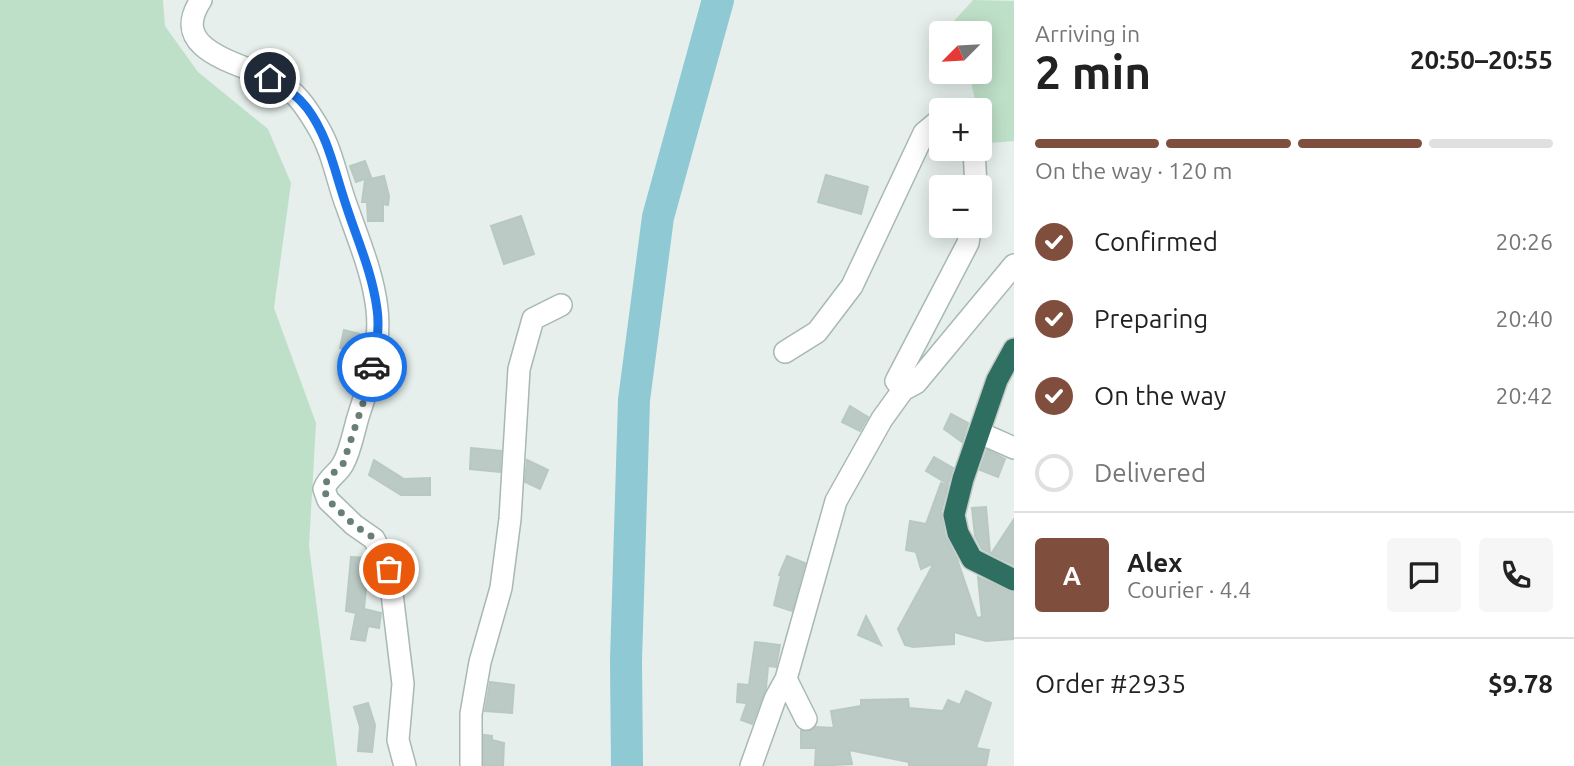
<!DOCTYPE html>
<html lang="en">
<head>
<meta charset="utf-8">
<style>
	:root { --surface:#fff; --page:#f6f6f6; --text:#222; --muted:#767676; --line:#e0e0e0; --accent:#804e3d }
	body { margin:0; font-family:Ubuntu,sans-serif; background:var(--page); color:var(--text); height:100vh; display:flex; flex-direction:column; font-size:26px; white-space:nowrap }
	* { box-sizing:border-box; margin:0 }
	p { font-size:23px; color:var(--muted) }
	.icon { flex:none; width:38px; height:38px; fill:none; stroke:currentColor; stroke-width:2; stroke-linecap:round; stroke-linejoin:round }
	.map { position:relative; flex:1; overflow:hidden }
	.side { display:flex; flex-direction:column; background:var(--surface); width:560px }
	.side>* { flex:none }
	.needle { width:46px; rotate:246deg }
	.buttons { position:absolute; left:929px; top:21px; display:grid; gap:14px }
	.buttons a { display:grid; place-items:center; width:63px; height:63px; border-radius:7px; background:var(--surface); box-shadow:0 4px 18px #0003; font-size:35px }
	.pin { position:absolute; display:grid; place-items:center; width:60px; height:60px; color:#fff; margin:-30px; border:4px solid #fff; border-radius:50%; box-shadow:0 2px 7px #0007 }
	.courier { position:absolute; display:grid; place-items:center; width:70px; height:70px; margin:-35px; border:5px solid #1a73e8; border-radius:50%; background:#fff; color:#222; box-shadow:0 2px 9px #0007 }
	.summary em { font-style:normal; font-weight:600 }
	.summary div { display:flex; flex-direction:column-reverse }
	.summary { display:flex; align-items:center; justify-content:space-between; height:119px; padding:0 21px }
	h1 { font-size:46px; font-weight:600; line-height:52px }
	.bar { display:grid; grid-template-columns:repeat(4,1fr); gap:10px 7px; align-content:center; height:84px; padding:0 21px }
	.bar i { height:9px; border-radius:5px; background:var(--line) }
	.bar .active { background:var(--accent) }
	.bar p { grid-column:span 4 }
	.line { display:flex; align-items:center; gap:18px; padding:0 21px; border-top:2px solid var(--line) }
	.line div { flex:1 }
	.round { display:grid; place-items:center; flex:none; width:74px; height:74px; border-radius:7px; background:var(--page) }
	ol { padding:0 21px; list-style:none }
	li { display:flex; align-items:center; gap:21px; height:77px }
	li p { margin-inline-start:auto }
	li .icon { padding:7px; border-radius:50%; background:var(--accent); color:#fff; stroke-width:4 }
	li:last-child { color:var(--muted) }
	li i { width:38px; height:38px; border:4px solid var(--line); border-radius:50% }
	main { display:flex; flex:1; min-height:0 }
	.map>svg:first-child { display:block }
</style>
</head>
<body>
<main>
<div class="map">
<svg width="1014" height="766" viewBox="0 0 1014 766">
	<rect width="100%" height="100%" fill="#e6efeb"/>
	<path fill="#bfe0c8" d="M 0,0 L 163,0 L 165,26 L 198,72 L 268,129 L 291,183 L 274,308 L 316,423 L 309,546 L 337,766 L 0,766 Z
		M 973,0 L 1014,1 L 1014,141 L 990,143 L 982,130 L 980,110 L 977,110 L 969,72 L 980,72 L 980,33 L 954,33 L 952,30 L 953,22 Z"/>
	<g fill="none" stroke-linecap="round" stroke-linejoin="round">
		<path stroke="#8ec9d4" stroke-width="32" d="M 627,766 L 626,661 L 634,400 L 658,217 L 718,0"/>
	</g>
	<path fill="#bbcac4" stroke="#b8c9c2" stroke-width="2" d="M 365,161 L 371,177 L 356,182 L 350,166 Z
		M 826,175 L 868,187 L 861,214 L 818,202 Z
		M 384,176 L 389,196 L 388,205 L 383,204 L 383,221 L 368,221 L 367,202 L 362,202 L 365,180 Z
		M 521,216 L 534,254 L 504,264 L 491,226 Z
		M 344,330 L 364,335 L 362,353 L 340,348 Z
		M 850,406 L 868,417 L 860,431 L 842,422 Z
		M 951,414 L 968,423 L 962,442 L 944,429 Z
		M 471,448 L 501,451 L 500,472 L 470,469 Z
		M 987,450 L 1005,459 L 998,477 L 980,470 Z
		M 934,457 L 953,468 L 948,484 L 926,471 Z
		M 374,460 L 404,479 L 430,478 L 430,495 L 401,495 L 369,475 Z
		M 527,460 L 548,470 L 540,489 L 525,482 Z
		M 941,483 L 948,486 L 941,512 L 945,536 L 957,559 L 977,618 L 982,617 L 978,577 L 1014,593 L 1014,639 L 986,641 L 954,632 L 954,644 L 913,647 L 905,645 L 898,629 L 934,563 L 921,569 L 916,552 L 906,550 L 910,521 L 926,524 Z
		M 986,507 L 990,553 L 982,549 L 975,536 L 972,508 Z
		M 1014,519 L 1014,565 L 991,554 Z
		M 787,556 L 805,563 L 792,611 L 774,605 L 781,576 L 779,575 Z
		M 351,557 L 369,558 L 364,609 L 381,613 L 379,628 L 368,626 L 365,641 L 351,639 L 356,613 L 346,611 Z
		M 866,616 L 881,645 L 858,635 Z
		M 755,642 L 780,645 L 776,667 L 768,666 L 766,688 L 752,724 L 741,720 L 747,703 L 737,702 L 738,684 L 749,685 Z
		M 490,682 L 514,685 L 512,713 L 485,711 Z
		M 966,691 L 991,703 L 976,748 L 989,750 L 986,766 L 909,766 L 909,762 L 849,750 L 852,764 L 815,766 L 816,748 L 801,748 L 801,731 L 811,731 L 816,727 L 834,728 L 831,711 L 861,706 L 861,700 L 908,699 L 909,708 L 943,711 L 948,700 L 960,705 Z
		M 368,703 L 375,725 L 372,752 L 358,751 L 360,727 L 354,707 Z
		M 484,735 L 492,736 L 492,740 L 504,743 L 503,766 L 484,766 Z"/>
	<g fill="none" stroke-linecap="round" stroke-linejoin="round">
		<g stroke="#a8b8b2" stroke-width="24">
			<path id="minor" d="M 201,0 C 164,56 254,64 285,86 C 300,97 309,112 318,127 C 333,152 337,181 347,207 C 359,241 373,274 377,309 C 381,344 370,381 359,414 C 354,429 351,450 343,464 C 337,475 329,476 324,489 L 328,500 L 354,525 L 374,539 L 389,569 L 403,684 L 398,740 L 405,766
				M 974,149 L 976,187
				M 971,226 L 968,243 L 896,381 L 903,390 L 916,383 L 1014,265
				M 785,352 L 817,332 L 852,286 L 924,133 L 942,118
				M 980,433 L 1014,448
				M 806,719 L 786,679 L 836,501 L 882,419 L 903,390
				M 471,766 L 471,714 L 480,662 L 501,588 L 510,519 L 519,369 L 533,319 L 561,305
				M 751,766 L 775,699 L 786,679"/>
		</g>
		<g stroke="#c2cac8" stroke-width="24">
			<path id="highway" d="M 1014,349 L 997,380 L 963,479 L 954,515 L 958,533 L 972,559 L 1014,580"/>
		</g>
		<use href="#minor" stroke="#fff" stroke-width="21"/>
		<use href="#highway" stroke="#2f6f62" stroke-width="21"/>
	</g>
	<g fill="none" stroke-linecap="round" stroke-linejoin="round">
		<path stroke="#687f78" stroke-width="7" stroke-dasharray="0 12.6" d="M 372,367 L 367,391 L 343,464 L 328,478 L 324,489 L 328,500 L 354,525 L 374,538 L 389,569"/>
		<path stroke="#1a73e8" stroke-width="9" d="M 270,78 C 284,86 297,95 307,108 C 328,136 334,169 345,202 C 356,237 372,271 377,309 C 380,329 376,348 372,367"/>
	</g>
</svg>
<div class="buttons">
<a><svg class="needle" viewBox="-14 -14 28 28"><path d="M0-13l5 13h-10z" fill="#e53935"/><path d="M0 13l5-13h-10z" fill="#767676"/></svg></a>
<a>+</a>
<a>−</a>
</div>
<div class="pin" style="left:389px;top:569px;background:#ea580c"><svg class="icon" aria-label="bag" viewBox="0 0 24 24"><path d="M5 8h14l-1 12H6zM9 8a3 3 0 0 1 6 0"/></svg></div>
<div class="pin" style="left:270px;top:78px;background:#1f2937"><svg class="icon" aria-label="home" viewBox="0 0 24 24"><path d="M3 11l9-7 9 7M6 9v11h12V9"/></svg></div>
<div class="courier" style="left:372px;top:367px"><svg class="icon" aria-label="car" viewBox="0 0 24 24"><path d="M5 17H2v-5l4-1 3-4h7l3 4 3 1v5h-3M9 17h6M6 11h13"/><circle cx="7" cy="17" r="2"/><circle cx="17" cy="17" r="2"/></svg></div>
</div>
<section class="side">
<div class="summary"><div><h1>2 min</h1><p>Arriving in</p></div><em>20:50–20:55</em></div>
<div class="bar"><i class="active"></i><i class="active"></i><i class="active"></i><i></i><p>On the way · 120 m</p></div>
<ol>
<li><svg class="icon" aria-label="check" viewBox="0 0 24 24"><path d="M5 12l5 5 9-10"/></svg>Confirmed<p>20:26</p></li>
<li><svg class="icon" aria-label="check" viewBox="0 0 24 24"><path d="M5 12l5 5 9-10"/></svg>Preparing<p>20:40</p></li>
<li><svg class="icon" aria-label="check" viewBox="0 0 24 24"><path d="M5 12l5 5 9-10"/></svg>On the way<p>20:42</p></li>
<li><i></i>Delivered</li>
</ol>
<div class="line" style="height:126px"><b class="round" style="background:var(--accent);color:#fff">A</b><div><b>Alex</b><p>Courier · 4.4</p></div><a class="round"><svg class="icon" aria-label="chat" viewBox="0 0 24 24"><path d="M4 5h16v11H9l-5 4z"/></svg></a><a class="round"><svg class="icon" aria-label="phone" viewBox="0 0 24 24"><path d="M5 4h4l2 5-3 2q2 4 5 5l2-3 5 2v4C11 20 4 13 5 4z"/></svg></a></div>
<div class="line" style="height:91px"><div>Order #2935</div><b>$9.78</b></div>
</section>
</main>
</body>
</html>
